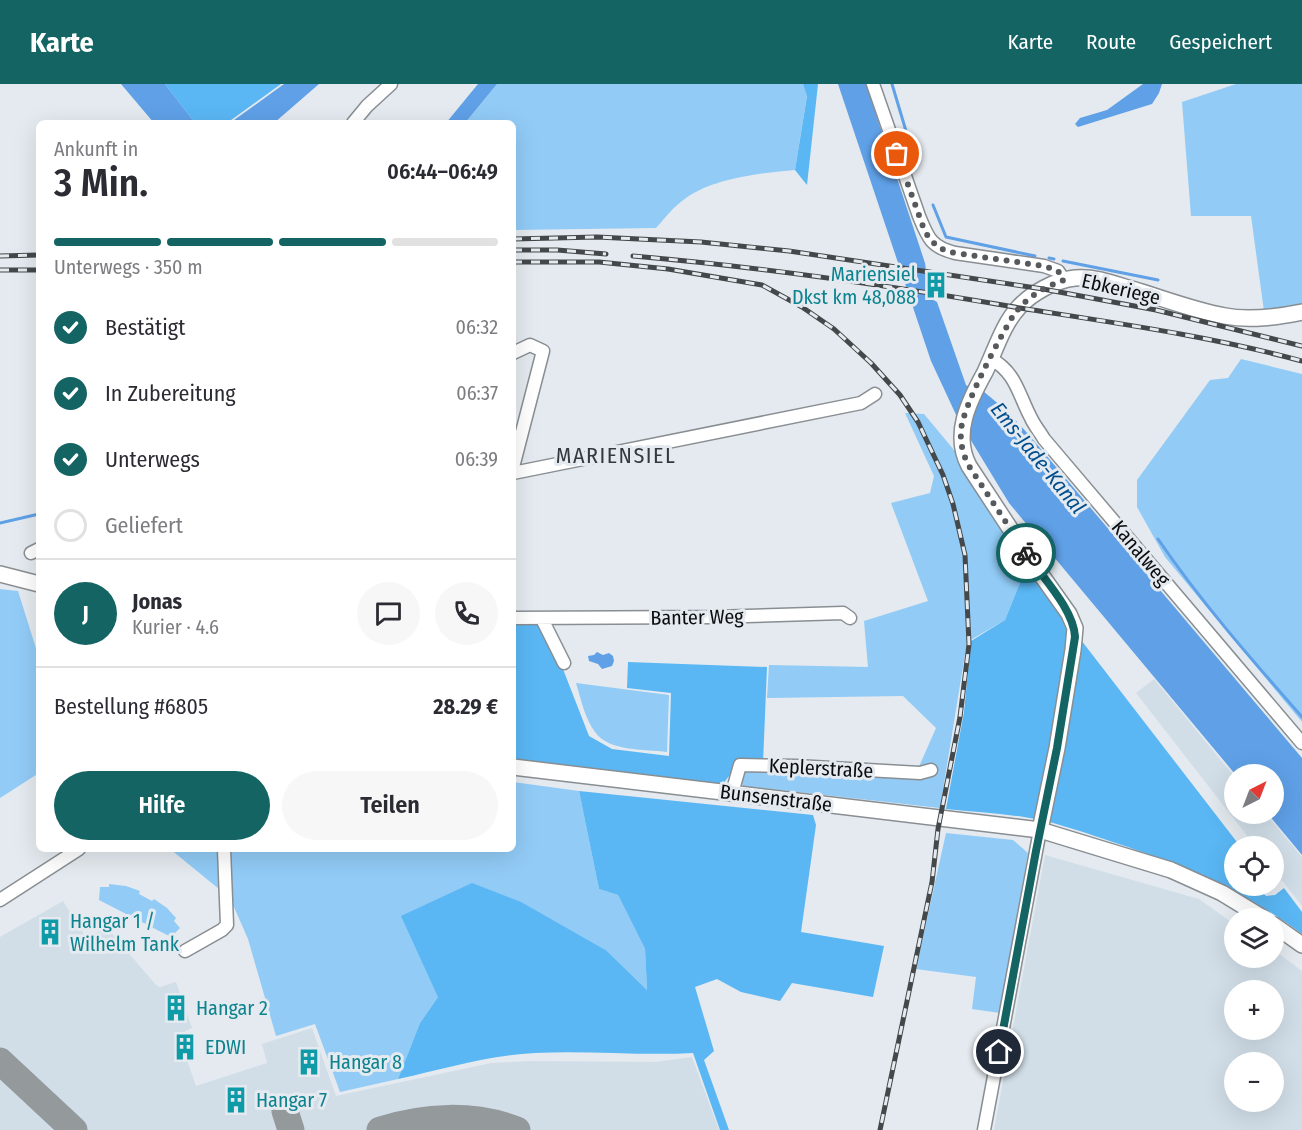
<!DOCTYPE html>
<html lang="de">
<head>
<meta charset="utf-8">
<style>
	:root { --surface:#fff; --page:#f7f7f7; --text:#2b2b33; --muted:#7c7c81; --line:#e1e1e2; --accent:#146464 }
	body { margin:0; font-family:"Fira Sans Condensed",sans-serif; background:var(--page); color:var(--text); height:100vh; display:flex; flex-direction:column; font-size:22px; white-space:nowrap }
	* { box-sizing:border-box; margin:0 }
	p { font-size:20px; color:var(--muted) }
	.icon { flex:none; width:33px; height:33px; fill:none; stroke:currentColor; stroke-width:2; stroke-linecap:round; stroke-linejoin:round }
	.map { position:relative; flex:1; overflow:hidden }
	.details { position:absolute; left:36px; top:36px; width:480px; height:732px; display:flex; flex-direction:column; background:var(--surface); border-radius:9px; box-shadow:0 6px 24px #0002 }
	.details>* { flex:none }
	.needle { width:39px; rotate:42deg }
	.tools { position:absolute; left:1224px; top:680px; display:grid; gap:12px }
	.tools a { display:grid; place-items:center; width:60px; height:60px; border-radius:50%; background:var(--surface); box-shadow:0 6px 24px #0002; font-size:30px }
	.pin { position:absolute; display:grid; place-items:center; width:51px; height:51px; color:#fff; margin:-26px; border:3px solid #fff; border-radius:50%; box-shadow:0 2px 6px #0007 }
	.courier { position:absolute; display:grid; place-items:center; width:60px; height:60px; margin:-30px; border:4px solid #146464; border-radius:50%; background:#fff; color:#222; box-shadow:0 2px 8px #0007 }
	.overview em { font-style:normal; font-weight:600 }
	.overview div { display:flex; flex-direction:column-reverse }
	.overview { display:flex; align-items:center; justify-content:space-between; height:102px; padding:0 18px }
	h1 { font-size:39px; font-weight:600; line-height:45px }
	.bar { display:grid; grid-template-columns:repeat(4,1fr); gap:9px 6px; align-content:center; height:72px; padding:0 18px }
	.bar i { height:8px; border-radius:4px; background:var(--line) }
	.bar .on { background:var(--accent) }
	.bar p { grid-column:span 4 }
	.line { display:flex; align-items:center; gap:15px; padding:0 18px; border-top:2px solid var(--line) }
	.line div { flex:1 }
	.round { display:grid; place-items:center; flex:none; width:63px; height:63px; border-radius:32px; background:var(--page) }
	ol { padding:0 18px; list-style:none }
	li { display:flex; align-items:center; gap:18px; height:66px }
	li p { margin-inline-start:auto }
	li .icon { padding:6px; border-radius:50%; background:var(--accent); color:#fff; stroke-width:4 }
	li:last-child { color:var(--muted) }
	li i { width:33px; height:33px; border:3px solid var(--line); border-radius:50% }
	.action { display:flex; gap:12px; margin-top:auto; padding:12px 18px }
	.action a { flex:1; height:69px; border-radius:36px; background:var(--accent); color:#fff; font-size:24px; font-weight:600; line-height:69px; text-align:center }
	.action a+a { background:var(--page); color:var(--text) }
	header { display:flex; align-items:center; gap:36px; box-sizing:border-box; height:84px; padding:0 30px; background:var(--accent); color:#fff }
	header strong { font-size:28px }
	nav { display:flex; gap:33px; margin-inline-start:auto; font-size:21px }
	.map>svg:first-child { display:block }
</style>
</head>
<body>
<header>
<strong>Karte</strong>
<nav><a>Karte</a><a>Route</a><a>Gespeichert</a></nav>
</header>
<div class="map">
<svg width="1302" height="1046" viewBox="0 0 1302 1046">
	<rect width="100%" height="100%" fill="#e4eaef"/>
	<path fill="#d1dee8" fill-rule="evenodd" d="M 1154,595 L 1234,692 L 1234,729 L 1265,729 L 1302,773 L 1302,822 L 1274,786 L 1274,762 L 1255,762 L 1136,609 Z
		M 1045,771 L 1199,815 L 1234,840 L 1234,873 L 1274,873 L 1274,866 L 1302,887 L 1302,1046 L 994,1046 ZM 1234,906 L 1274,906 L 1274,945 L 1234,945 ZM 1234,978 L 1274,978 L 1274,1017 L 1234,1017 Z
		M 63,817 L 85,852 L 108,845 L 156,901 L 160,903 L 176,898 L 192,944 L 185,947 L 192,966 L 183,970 L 187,976 L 196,1002 L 267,979 L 262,960 L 312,944 L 336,1012 L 491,979 L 530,977 L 655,978 L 692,973 L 719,1046 L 0,1046 L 0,853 Z"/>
	<path fill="#91cbf6" d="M 497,0 L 803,0 L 807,11 L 795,86 C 761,89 714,94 686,114 C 674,122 665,134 656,144 L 513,146 L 513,39 L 465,39 Z
		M 1236,0 L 1302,0 L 1302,220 L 1264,227 L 1251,132 L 1191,132 L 1182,18 Z
		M 1241,275 L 1302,290 L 1302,638 L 1165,473 L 1137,423 L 1137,396 L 1210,296 L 1228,294 Z
		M 905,329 L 924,330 L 959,372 L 1028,479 L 1005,536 L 967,558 L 940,724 L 743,702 L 740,694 L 744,687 L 918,685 L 936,644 L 903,612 L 767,614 L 769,581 L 868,583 L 864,537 L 928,517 L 891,419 L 930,409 L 934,392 Z
		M 0,505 L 18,507 L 39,574 L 39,689 L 0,714 Z
		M 576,599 L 669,611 L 667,668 C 646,665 609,668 595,648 C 585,635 581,615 576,599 Z
		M 513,698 L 579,707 L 599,805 L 618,811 L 645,865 L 647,906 L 607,867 L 438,913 L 420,939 L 398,995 L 340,1008 L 315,940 L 276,952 L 248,855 L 230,814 L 170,765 L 513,765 Z
		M 946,749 L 1013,756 L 1028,769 L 1000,929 L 972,925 L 976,893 L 916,885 Z
		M 109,800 L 126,802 L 140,807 L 139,810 L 152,817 L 154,815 L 167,824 L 176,834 L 174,837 L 180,844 L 171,853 L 99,816 L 100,803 L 109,803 Z"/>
	<path fill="#5ab7f4" d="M 165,0 L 281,0 L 227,39 L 195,39 Z
		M 803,0 L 818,0 L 807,101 L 795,86 L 807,12 Z
		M 1028,479 L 1081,556 L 1240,762 L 1234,762 L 1234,801 L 1255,801 L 1266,812 L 1275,811 L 1284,804 L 1302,828 L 1302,850 C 1242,805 1174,778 1104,755 C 1077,746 1051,737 1024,733 C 998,729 972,728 946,725 L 964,628 L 971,557 L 1005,536 Z
		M 513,538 L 541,540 L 561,580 L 589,652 L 612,665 L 669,672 L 671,609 L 627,604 L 628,578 L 767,583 L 763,679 L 735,677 L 732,688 L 723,700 L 513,678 Z
		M 579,707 L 813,731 L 816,741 L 801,848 L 884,862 L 873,913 L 792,899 L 780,917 L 741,908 L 717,895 L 695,903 L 714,967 L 704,976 L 729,1046 L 720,1046 L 693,969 C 640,972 587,966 535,969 C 489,971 443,985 398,995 L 420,939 L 438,913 L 401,832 L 472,799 L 521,818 L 607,867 L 647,906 L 645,865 L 618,811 L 599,805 Z"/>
	<path fill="#5fa0e7" d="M 121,0 L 165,0 L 195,39 L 154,39 Z
		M 284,0 L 319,0 L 274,39 L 230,39 Z
		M 478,0 L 497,0 L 465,39 L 446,39 Z
		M 838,0 L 866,0 L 925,179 L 930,214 L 937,218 L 966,301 L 980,309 L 983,307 L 1007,327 L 1029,351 L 1302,674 L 1302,771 L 1267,729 L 1274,729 L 1274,690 L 1235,690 L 1009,419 L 958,335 L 931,277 Z
		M 1143,0 L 1162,0 L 1159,9 L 1152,20 L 1078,43 L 1075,40 L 1080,34 L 1107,26 Z
		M 597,568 L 603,571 L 609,569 L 613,572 L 614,577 L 612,582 L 602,585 L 598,580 L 589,577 L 588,572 L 594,571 Z"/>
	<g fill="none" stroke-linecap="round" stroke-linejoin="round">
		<path stroke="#5fa0e7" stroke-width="3" d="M 892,0 L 906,47
			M 933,121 L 946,153 L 1035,172
			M 1049,174 L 1054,175
			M 1063,177 L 1158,196
			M 0,439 L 39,430
			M 1158,455 C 1201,518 1252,576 1302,633"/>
		<path stroke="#94999c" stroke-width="27" d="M 0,977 L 74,1046
			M 285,1027 L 291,1046
			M 380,1046 C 424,1032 473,1029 517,1046"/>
		<g stroke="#888e92" stroke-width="15">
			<path id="minor" d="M 873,0 L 919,132 C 928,154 931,163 955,169 L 1044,182 L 1058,187 L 1064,196
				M 353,39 L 367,22 L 391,0
				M 513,269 L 530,261 L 543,267 L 513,383
				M 991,275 C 1016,288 1019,312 1031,334 C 1034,341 1040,348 1044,355 L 1302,659
				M 513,389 L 861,319 L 875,310
				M 31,469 L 39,465
				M 513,534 L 713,533 L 843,529 L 850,534
				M 542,535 L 564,579
				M 732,709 L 740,681 L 796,682 L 920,689 L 931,686
				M 0,816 L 79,765
				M 185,867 L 222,846 L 227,841 L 224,765
				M 984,1046 L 1040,746"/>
		</g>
		<g stroke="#888e92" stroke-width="18">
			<path id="tertiary" d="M 0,490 L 39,500
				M 513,683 L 1040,746 L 1171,786 L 1222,809 L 1263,834
				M 1040,746 L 1057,664 L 1073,566 L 1075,544 L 1069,530 L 1030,475 L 969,382 C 952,350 969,317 985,288 C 995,267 1003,240 1019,223 C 1032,209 1055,196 1075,194 C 1092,192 1112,199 1128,204 C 1160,213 1192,226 1225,232 C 1250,237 1277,233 1302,228
				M 1274,841 L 1302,861"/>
		</g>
		<use href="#minor" stroke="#fff" stroke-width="12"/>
		<use href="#tertiary" stroke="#fff" stroke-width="15"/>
		<g stroke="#44484a" stroke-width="5">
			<path id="rail" d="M 513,155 L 597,153 L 701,158 L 789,167 L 1043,205 L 1156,226 L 1302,262
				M 513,166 L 557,166 L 606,170
				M 0,172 L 39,171
				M 633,172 C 762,183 892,202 1020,224 C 1115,239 1210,252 1302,277
				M 513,178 L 599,178 L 668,185 L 762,201 L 802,223 L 834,245 L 871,279 L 900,311 L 918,338 L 943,391 L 953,420 L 965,471 L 969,560 L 960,633 L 938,745 L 932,798 L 880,1046
				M 0,186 L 39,186"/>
		</g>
		<use href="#rail" stroke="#e4eaef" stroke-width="3" stroke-dasharray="9" stroke-linecap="butt"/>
	</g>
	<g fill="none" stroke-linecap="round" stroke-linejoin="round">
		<path stroke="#575a5d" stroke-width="6" stroke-dasharray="0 10.8" d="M 897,70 L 925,148 C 934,161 940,166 955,169 L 1044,182 L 1058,187 L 1064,196 C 1044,203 1025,214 1013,232 C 999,255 963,322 961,346 C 960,359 963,371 969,382 L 1026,469"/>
		<path stroke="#146464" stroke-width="8" d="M 999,968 L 1036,767 L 1057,664 L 1075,553 C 1074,525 1041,492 1026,469"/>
	</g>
	<defs>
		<g id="building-bare" transform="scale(2.07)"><path d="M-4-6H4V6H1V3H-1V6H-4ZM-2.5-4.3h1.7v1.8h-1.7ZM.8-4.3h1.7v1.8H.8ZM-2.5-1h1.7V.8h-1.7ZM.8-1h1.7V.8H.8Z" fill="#0f9aa8" stroke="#e4eaef" stroke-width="2.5" paint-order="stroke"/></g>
	</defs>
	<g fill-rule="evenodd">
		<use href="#building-bare" x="936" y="201"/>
		<use href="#building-bare" x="50" y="848"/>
		<use href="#building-bare" x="176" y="924"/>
		<use href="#building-bare" x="185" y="963"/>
		<use href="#building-bare" x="309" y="978"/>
		<use href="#building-bare" x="236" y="1016"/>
	</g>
	<g text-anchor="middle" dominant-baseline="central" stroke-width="6" stroke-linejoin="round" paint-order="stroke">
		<g font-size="20" fill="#0d838f" stroke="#e4eaef" text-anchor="start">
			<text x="916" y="190" text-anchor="end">Mariensiel<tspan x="916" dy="23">Dkst km 48,088</tspan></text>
			<text x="70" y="837">Hangar 1 /<tspan x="70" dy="23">Wilhelm Tank</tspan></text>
			<text x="196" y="924">Hangar 2</text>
			<text x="205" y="963">EDWI</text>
			<text x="329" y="978">Hangar 8</text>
			<text x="256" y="1016">Hangar 7</text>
		</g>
		<g font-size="20" fill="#0b0d0f" stroke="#e4eaef">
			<text transform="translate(1121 205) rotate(13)">Ebkeriege</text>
			<text transform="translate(1141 469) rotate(50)">Kanalweg</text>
			<text transform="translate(697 533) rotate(-1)">Banter Weg</text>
			<text transform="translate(821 684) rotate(3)">Keplerstraße</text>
			<text transform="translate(776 714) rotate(7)">Bunsenstraße</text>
		</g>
		<g font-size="21" font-style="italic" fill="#014e8e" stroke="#e4eaef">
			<text transform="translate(1038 374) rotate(51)">Ems-Jade-Kanal</text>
		</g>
		<g font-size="22" letter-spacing="1.5" fill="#34393d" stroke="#e4eaef">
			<text x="616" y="371">MARIENSIEL</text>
		</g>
	</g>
</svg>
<div class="tools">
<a><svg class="needle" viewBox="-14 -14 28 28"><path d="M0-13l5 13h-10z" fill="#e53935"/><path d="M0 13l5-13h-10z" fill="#7c7c81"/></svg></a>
<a><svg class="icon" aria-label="locate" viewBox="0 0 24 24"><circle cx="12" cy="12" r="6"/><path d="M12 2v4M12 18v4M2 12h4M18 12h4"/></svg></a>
<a><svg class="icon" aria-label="layers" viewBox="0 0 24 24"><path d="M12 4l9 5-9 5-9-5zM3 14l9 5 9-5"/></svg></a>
<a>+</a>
<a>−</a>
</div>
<div class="pin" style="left:897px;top:70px;background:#ea580c"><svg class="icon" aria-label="bag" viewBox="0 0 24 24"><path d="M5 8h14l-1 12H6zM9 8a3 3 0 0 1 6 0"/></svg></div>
<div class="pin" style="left:999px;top:968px;background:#1f2937"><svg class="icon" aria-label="home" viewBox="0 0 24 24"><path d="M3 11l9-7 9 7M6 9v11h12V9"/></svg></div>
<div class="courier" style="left:1026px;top:469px"><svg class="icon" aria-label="bike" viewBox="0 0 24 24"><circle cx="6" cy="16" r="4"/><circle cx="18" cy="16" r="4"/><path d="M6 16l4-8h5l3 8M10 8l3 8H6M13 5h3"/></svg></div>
<section class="details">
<div class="overview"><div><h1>3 Min.</h1><p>Ankunft in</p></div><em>06:44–06:49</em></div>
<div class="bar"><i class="on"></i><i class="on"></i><i class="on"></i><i></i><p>Unterwegs · 350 m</p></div>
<ol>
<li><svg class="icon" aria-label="check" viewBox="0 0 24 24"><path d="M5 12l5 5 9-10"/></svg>Bestätigt<p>06:32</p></li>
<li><svg class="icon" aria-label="check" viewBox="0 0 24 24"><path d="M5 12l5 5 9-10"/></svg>In Zubereitung<p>06:37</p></li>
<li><svg class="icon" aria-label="check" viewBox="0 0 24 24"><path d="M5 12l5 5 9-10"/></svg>Unterwegs<p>06:39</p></li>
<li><i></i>Geliefert</li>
</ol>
<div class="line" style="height:108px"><b class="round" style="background:var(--accent);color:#fff">J</b><div><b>Jonas</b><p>Kurier · 4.6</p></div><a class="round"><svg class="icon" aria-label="chat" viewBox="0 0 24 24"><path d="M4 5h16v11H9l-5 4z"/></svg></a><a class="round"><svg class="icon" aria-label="phone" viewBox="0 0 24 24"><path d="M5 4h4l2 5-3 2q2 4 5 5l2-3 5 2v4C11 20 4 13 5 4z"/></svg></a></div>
<div class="line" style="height:78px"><div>Bestellung #6805</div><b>28.29 €</b></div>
<div class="action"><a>Hilfe</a><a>Teilen</a></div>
</section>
</div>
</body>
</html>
